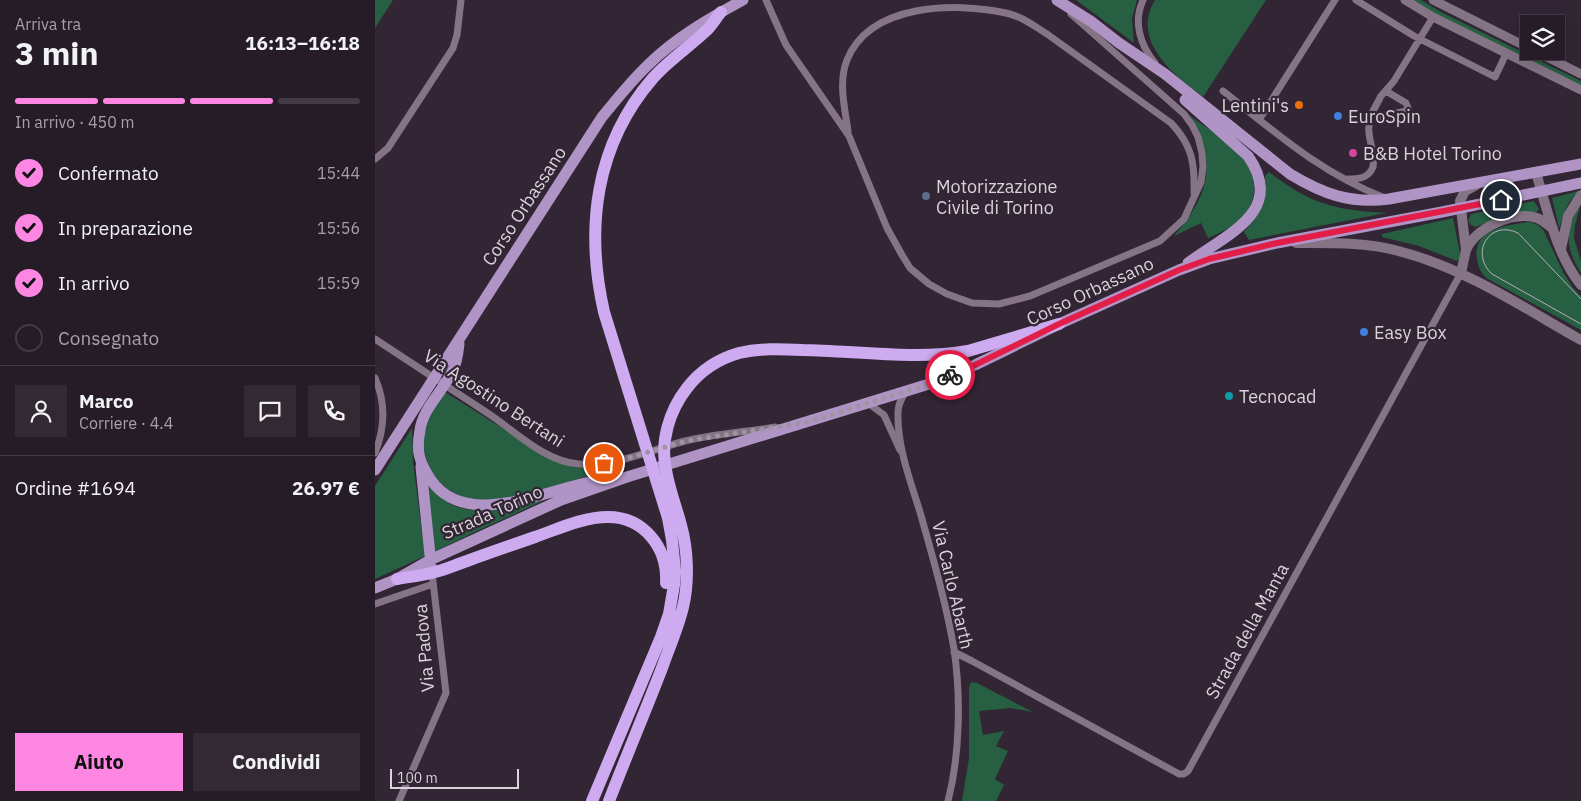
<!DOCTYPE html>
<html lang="it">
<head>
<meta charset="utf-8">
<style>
	:root { --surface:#261c27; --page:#322933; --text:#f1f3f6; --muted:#a4a1a7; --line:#423a44; --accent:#fd86e2 }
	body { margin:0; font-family:"IBM Plex Sans",sans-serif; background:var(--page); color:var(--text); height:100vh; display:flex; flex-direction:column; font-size:19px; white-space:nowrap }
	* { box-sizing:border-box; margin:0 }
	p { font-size:16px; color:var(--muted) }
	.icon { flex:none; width:28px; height:28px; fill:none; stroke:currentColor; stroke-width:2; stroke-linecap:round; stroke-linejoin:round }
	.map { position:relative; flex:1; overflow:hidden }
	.side { display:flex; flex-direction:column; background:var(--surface); width:375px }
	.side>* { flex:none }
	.tools { position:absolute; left:1145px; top:15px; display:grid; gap:10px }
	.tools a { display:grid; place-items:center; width:45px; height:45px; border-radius:0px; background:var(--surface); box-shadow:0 5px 20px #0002,0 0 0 1px var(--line); font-size:25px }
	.scale { position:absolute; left:15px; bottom:12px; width:129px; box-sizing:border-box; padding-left:5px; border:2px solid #dad2db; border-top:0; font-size:14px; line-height:18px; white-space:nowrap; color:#dad2db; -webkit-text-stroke:4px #322534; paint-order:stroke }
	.pin { position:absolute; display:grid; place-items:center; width:42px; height:42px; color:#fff; margin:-21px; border:2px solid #fff; border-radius:50%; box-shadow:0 1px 5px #0007 }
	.courier { position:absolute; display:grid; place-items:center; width:50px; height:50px; margin:-25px; border:4px solid #e11d48; border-radius:50%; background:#fff; color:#222; box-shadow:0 1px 6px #0007 }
	.head em { font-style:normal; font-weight:700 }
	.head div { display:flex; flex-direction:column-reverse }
	.head { display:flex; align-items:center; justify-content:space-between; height:85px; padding:0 15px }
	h1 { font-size:32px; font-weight:700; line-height:38px }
	.bar { display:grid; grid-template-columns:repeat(4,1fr); gap:8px 5px; align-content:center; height:60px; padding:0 15px }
	.bar i { height:6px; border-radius:4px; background:var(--line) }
	.bar .selected { background:var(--accent) }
	.bar p { grid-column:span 4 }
	.line { display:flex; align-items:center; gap:12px; padding:0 15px; border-top:1px solid var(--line) }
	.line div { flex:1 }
	.round { display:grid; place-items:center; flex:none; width:52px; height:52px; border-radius:0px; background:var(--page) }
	ol { padding:0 15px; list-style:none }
	li { display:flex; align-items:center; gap:15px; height:55px }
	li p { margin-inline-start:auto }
	li .icon { padding:5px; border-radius:50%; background:var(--accent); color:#111; stroke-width:4 }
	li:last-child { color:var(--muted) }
	li i { width:28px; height:28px; border:2px solid var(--line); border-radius:50% }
	.primary-button { display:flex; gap:10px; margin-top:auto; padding:10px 15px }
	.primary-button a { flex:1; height:58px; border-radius:0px; background:var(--accent); color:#111; font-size:20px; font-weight:700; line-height:58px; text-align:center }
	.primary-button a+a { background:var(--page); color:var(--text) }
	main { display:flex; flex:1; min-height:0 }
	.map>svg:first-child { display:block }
</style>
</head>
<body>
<main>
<section class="side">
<div class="head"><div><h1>3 min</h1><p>Arriva tra</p></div><em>16:13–16:18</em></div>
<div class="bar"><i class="selected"></i><i class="selected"></i><i class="selected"></i><i></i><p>In arrivo · 450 m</p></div>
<ol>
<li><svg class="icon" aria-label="check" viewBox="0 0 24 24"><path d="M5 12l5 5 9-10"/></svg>Confermato<p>15:44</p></li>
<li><svg class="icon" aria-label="check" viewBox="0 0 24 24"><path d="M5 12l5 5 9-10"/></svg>In preparazione<p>15:56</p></li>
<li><svg class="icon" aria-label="check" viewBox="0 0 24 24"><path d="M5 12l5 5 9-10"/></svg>In arrivo<p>15:59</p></li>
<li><i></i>Consegnato</li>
</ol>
<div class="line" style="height:90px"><a class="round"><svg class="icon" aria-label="person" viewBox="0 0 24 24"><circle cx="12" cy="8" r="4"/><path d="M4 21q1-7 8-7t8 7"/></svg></a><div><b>Marco</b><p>Corriere · 4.4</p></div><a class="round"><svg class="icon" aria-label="chat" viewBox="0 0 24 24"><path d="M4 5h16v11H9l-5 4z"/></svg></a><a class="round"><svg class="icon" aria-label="phone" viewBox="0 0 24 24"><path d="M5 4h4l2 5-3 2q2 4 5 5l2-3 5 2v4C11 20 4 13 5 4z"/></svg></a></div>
<div class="line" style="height:65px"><div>Ordine #1694</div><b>26.97 €</b></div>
<div class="primary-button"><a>Aiuto</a><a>Condividi</a></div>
</section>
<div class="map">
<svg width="1206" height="801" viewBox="0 0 1206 801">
	<rect width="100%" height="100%" fill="#322534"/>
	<path fill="#265f42" d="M 0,0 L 18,0 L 0,28 Z
		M 701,0 L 762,0 L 757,19 L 759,43 Z
		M 780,0 L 891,0 L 828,97 C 799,75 755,41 780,0 Z
		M 1037,0 L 1046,0 L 1066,12 L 1206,81 L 1206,86 L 1061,15 Z
		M 815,116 C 840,134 883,157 879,191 C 878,203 872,214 864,222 C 856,229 843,233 833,238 L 826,223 L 799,236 C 834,195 843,164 815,116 Z
		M 894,172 C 935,204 960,210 1011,213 L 874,240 L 869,232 C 885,213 890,201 890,176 Z
		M 1204,191 C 1191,202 1189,214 1184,228 L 1177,198 Z
		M 1159,201 L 1164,209 L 1161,213 L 1113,222 L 1101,227 L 1096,225 L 1093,221 L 1096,214 Z
		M 1206,203 L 1200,225 L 1199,238 L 1206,261 L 1206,273 C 1189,246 1190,230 1206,203 Z
		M 1078,218 L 1085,253 L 1084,259 L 1082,261 L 1044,246 L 1007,237 L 1007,234 Z
		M 1155,222 L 1163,225 L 1169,231 L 1188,272 L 1198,288 L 1206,296 L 1206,330 L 1113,279 C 1106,274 1103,267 1102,259 C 1096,229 1134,224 1155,222 Z
		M 70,392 L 181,462 L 203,468 L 247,466 C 211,476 175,489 138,496 C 127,499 114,502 104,501 C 83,499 62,485 54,466 C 41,435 54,417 70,392 Z
		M 37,428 L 38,461 L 50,556 L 0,579 L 0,486 Z
		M 53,486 C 61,492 68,500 77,505 C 104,517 144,504 172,499 L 100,532 L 59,552 Z
		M 596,682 L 602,683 L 658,712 L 635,708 L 604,711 L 608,735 L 629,731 L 621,746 L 633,751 L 620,779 L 629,785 L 621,801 L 587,801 L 594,758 L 594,687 Z"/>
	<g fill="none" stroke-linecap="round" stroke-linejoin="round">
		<path stroke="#847486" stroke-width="7" d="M 391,0 L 411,45 L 474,136 L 512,228 L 527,255 L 535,268 L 554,284 L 572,294 L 597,303 L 624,304 L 655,296 L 785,241 L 809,219 L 826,182 L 828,167 L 827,153 L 823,137 L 817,125 L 809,114 L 696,14
			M 768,0 C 758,22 765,45 780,63
			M 981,0 L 1039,36 L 1120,77 L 1131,54
			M 848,91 C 901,133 946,173 1010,198
			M 1011,91 L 1031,103 L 1033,108 L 1031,111 L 1004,117 L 997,113 L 1006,96 L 1019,81 L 1058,17
			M 884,120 L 960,0
			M 473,131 C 470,109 463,82 472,60 C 495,3 580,2 631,13 C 646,16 659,26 672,34 L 796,123 C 817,145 820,163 819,193
			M 0,159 L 13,148 L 78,48 L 82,35 L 86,0
			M 972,179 C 983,179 993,179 998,167 C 1001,147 988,135 997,113
			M 0,339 C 38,364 76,389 114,414 C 141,432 169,461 203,464 C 240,467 275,450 310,441 C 339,434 370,432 400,427
			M 0,378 C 11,403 10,428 0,453
			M 531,391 C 527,398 523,404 523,412 C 522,446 535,480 545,512 C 558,558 571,603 579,649 C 586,696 585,755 573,801
			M 493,403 L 509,415 L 525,450
			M 0,604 L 58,584
			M 579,652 L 597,661 L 804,774 L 809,774 L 813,771 L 1086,273
			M 24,801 L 71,693 L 57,573"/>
		<path stroke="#847486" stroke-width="9" d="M 1030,0 L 1058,17 L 1206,90
			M 1058,0 L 1154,48
			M 1160,51 L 1206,74"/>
		<path stroke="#847486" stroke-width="10" d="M 1161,173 C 1173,211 1181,254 1206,285
			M 921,243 C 956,243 993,242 1027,252 C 1091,269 1149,308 1206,340
			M 1186,249 L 1193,216 L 1206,195
			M 1091,250 C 1101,228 1138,210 1162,218 C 1168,220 1173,225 1178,229
			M 1086,273 L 1091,250 L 1085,201 L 1090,191 L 1101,185"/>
		<path stroke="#b094c6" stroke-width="11" d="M 682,0 L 717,22 L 744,43 L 790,74 L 915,174 C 948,194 975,204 1014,199 L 1206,164
			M 810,100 L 873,156 C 912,212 850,235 813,263
			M 84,344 C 83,353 82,363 78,370 C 69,390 48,408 45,430 C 41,451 44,462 56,480 C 93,533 177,486 227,480
			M 46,467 L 56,565
			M 0,470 L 227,117 C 242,99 256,81 273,65 C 300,38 335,18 368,0
			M 0,588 L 22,579 L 55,560 L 186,500 L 252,477 L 554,384 L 600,365 L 684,324 L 804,270 L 834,259 L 902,243 L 1067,212 L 1206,183"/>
		<path stroke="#ceaaf0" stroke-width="12" d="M 22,579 C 33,577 45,576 56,573 C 68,571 80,565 92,561 C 114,553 137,545 160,537 C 183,529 208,517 233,517 C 269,517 293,548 291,583
			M 217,801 L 286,637 L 294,614 L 299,585 L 300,571 L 297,540 L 293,518 L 229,312 C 210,228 220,145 278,78 C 294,60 314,47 332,30 C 337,25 341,18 346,12
			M 234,801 C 251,757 270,712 287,668 C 294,648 303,628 308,607 C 314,582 313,550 306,525 C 301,506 294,489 291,470 C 285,442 294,411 312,388 C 325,371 343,359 364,353 C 385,348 406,349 428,350 C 480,351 542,360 593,351 L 684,324"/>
		<path stroke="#b7aeb8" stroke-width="1" d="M 1206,299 L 1143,233 C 1115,219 1094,253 1117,274 L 1206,324"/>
	</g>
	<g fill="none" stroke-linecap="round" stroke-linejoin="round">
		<path stroke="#9f95a1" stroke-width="5" stroke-dasharray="0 9" d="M 229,463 L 240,462 L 311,441 L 433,422 L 554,384 L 575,375"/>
		<path stroke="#e11d48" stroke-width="6" d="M 575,375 L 600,365 L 684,324 L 804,270 L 834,259 L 902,243 L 1126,200"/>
	</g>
	<circle fill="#e8710a" stroke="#322534" stroke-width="2" cx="924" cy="105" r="5"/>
	<g fill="#3f7fe0" stroke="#322534" stroke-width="2">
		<circle cx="963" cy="116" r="5"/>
		<circle cx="989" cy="332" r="5"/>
	</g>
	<circle fill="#d1479c" stroke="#322534" stroke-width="2" cx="978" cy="153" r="5"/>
	<circle fill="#5c6f8a" stroke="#322534" stroke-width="2" cx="551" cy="196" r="5"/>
	<circle fill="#0f9aa8" stroke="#322534" stroke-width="2" cx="854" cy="396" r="5"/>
	<g text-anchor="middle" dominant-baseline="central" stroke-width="4.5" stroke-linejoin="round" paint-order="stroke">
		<g font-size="18" fill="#dad2db" stroke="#322534" text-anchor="start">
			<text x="914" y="105" text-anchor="end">Lentini's</text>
			<text x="973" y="116">EuroSpin</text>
			<text x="988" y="153">B&amp;B Hotel Torino</text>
			<text x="561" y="186">Motorizzazione<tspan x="561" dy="21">Civile di Torino</tspan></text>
			<text x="999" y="332">Easy Box</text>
			<text x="864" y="396">Tecnocad</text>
		</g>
		<g font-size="18" fill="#dad2db" stroke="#322534">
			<text transform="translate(149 206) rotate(-57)">Corso Orbassano</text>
			<text transform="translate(715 291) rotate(-25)">Corso Orbassano</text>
			<text transform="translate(119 398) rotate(33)">Via Agostino Bertani</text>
			<text transform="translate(117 512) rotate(-24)">Strada Torino</text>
			<text transform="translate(578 585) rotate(77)">Via Carlo Abarth</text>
			<text transform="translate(872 631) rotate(-61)">Strada della Manta</text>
			<text transform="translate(49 648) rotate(-95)">Via Padova</text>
		</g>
	</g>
</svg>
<div class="tools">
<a><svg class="icon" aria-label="layers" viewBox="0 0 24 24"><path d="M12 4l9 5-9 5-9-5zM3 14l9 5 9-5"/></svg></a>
</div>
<div class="scale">100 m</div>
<div class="pin" style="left:229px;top:463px;background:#ea580c"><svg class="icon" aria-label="bag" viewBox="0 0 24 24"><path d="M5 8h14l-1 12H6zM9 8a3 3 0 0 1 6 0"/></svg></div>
<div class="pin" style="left:1126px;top:200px;background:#1f2937"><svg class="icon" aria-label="home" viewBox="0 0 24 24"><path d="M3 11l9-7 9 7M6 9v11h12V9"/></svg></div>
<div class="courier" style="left:575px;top:375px"><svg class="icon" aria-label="bike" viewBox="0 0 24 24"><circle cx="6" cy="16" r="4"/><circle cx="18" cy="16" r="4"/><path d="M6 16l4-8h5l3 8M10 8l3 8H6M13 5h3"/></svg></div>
</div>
</main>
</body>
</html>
